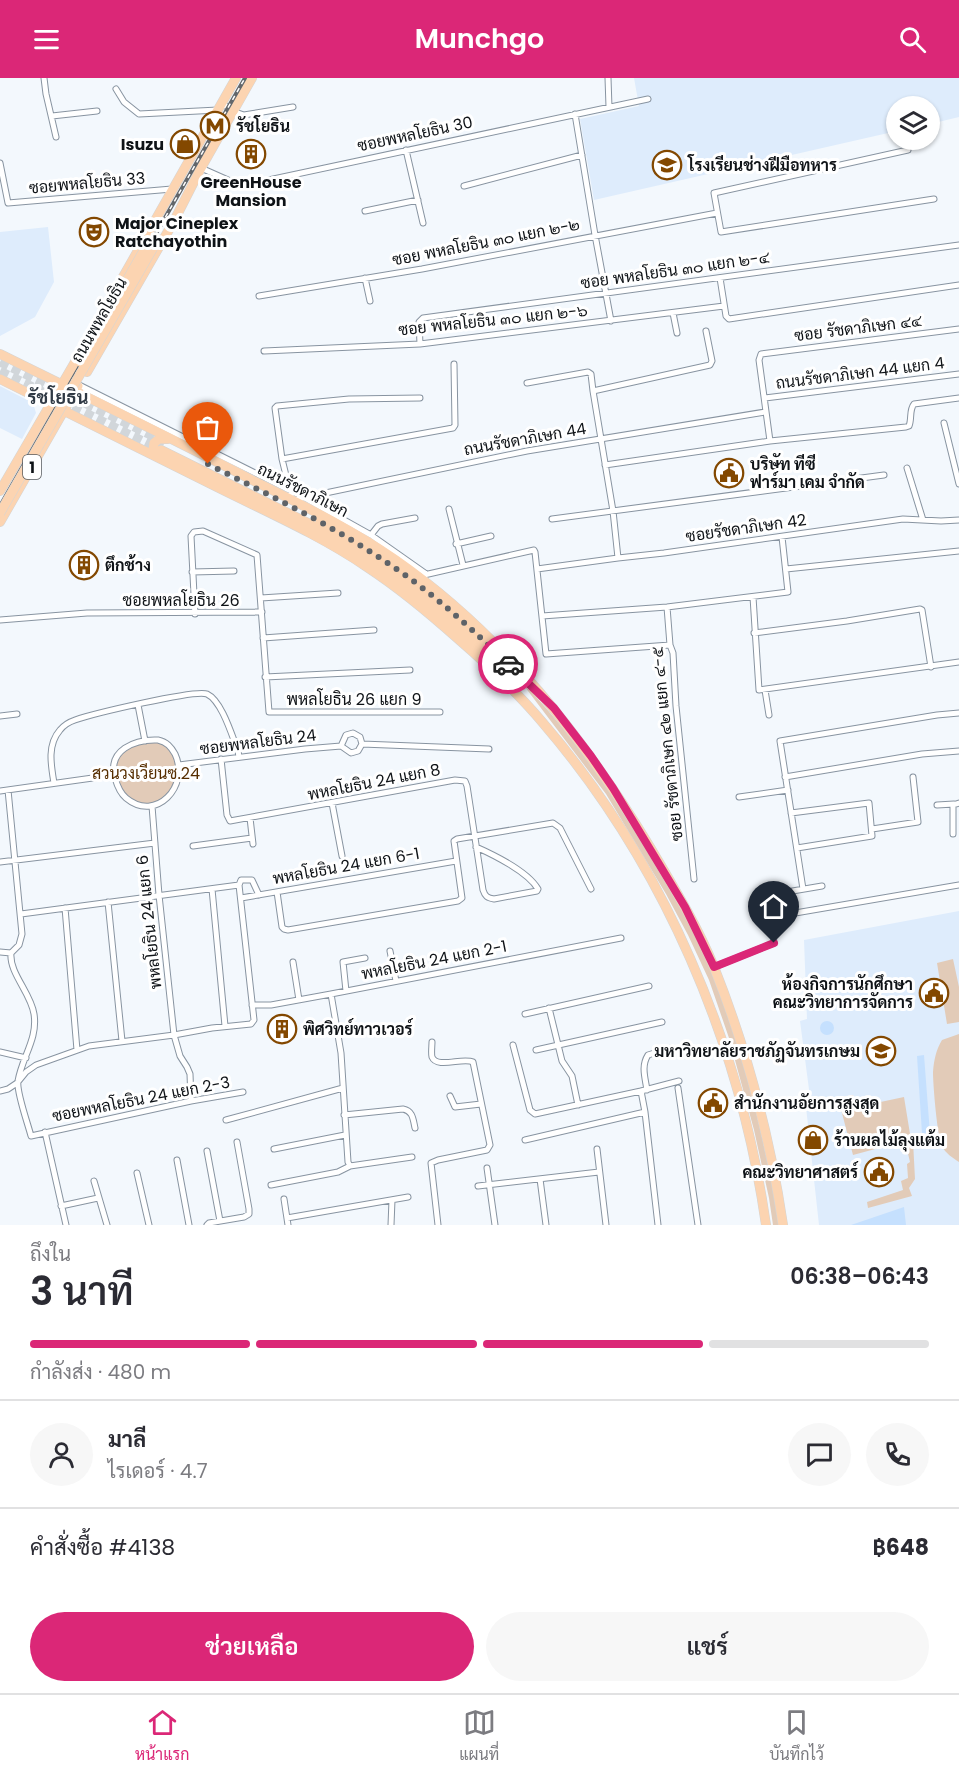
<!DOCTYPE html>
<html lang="th">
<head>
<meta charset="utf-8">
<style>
	:root { --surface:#fff; --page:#f7f7f7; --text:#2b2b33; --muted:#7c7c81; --line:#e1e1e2; --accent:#db2777 }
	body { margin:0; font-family:Poppins,Sarabun,sans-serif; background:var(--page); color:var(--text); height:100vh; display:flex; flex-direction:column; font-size:22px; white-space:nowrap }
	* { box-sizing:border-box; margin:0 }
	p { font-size:20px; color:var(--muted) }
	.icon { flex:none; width:33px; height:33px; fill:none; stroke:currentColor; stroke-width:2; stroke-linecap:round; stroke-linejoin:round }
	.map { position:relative; height:1147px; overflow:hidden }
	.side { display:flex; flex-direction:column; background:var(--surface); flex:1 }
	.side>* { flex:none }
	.controls { position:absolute; left:886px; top:18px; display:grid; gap:12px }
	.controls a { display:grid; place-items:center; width:54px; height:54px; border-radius:50%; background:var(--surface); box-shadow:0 2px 4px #0004; font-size:30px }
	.pin { position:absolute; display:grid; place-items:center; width:51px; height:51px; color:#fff; margin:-62px -26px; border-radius:50% 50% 50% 0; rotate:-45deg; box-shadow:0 0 6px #0007 }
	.pin .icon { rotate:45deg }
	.courier { position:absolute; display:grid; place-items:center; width:60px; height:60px; margin:-30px; border:4px solid #db2777; border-radius:50%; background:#fff; color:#222; box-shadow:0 2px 8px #0007 }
	.head em { font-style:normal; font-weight:600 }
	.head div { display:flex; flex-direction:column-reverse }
	.head { display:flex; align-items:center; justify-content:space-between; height:102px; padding:0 30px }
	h1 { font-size:39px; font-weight:600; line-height:45px }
	.bar { display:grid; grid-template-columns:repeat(4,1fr); gap:9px 6px; align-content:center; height:72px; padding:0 30px }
	.bar i { height:8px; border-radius:4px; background:var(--line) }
	.bar .on { background:var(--accent) }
	.bar p { grid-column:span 4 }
	.line { display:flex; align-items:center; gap:15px; padding:0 30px; border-top:2px solid var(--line) }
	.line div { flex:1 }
	.round { display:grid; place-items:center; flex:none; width:63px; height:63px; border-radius:32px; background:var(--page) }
	.action { display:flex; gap:12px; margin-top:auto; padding:12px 30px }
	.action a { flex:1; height:69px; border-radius:36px; background:var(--accent); color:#fff; font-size:24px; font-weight:600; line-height:69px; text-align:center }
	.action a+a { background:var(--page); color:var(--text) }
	header { display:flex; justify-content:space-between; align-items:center; height:78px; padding:0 30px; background:var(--accent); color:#fff; font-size:27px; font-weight:600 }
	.dock { display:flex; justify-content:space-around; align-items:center; height:84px; border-top:2px solid var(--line); background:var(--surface); font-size:16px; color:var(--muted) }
	.dock a { display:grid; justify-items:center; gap:3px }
	.dock .on { color:var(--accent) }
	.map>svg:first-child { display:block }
</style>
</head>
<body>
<header><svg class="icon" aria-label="menu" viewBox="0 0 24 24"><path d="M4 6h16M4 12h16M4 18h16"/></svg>Munchgo<svg class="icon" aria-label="search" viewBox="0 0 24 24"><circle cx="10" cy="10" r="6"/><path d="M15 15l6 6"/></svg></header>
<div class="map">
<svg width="959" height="1147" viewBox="0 0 959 1147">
	<rect width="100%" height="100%" fill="#f3f8fd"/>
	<path fill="#deecfc" d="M 634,0 L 959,0 L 959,39 L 930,46 L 930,28 L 897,28 L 897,53 L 594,122 L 580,41 L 639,28 Z
		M 48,149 L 54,204 L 35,239 L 0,258 L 0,154 Z
		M 0,308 L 33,325 L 36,335 L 22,361 L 0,350 Z
		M 959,833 L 959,1147 L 819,1147 L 805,1020 L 810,1019 L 800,943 L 807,941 L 804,862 Z"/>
	<path fill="#e2cbb8" d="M 525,609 L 531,613 C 559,645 587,677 610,713 C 628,739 644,768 660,795 C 677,824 695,852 708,883 C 743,968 763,1057 780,1147 L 773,1147 L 769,1120 L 754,1052 L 729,960 L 709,902 L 688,857 L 666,816 L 606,716 Z
		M 158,662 L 171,669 C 173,678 177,688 178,697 C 178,701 175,706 174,710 C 164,732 133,733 120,713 C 114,702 114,692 115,681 L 136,665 Z
		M 953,881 L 959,909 L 959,944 L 947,946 L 937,885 Z
		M 959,956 L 959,1084 C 953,1080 945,1075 942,1068 C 937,1058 933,1006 933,994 C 934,982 936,972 942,962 Z
		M 853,1017 L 857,1029 L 904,1019 L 911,1062 L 910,1063 L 913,1063 L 915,1101 L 909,1110 L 912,1118 L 868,1130 L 867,1124 L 903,1112 L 901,1103 L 908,1100 L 907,1086 L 910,1084 L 905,1063 L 853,1077 L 838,1020 Z"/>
	<path fill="#c5e0fe" d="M820 950a7 7 0 1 1 14 0a7 7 0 1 1-14 0Z
		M 924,977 L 931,1069 L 923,1071 L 917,978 Z
		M 904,1129 L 906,1147 L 851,1147 Z"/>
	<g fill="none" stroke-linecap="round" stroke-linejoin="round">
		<path stroke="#d1d6da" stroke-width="9" stroke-dasharray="9 4.5" stroke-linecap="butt" d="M 0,284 L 165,364
			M 0,293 L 159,371"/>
		<g stroke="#8894a1" stroke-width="7">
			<path id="street" d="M 44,0 L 46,16 L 56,59
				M 608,0 L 609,29
				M 116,11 L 124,24 L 139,36 L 218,32
				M 222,26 L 238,35 L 244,37 L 293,29
				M 575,36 L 595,157 L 611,243
				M 52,38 L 97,33
				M 406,72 L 423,145
				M 908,72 L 714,115 L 721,154 L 934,121
				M 0,85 L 8,125 L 172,111
				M 201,90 L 237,106 L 245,107 L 648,21
				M 464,108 L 582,77
				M 365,133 L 418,122
				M 365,200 L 370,223
				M 720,200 L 726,238 L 729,241 L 959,207
				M 259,218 L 422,191 L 717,135
				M 673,235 L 677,255
				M 420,266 L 419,244 L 423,240 L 959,167
				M 264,273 L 420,266 L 724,228
				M 527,305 L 588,294 L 591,296 L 593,313
				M 79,307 L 303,419 L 371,457 L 425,495
				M 420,320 L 349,321 L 277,328 L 275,330 L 282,381 L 292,422 L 527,373 L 765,334
				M 765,320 L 959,296
				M 944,345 L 959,406
				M 770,363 L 759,282 L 761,276 L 959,251
				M 282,381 L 453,350 L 455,347 L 454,286
				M 605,387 L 770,363 L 906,349 L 909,348 C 912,341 909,332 914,326 L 959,320
				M 907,390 L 923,442
				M 449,431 L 463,487
				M 552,441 L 884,397
				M 371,457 L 378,448 L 382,446 L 415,440
				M 456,466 L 491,458
				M 618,480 L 613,433 L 593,313 L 710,287 L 712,283 L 706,253
				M 537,491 L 618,480 L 664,475 L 903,441 L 941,443 L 959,442
				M 786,491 L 959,473
				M 192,494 L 234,493
				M 424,497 L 534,472 L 535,474 L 546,576 L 670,567
				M 753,519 L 759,612 L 959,584
				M 261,520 L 338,515
				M 667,529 L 670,567 L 673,575 L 676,628 L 694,801
				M 195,536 L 191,458 L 194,454 L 203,453 L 257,477 L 269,634 L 440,634
				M 542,538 L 667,529 L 788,514 L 782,459
				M 0,542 L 87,535 L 262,534
				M 754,555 L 847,543 L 920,531 L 922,532 L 931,589
				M 263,560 L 374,552
				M 265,599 L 410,592
				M 765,612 L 769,637
				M 138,627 L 145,663
				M 0,638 L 17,636
				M 353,655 L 360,659 L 362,666 L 358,673 L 351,675 L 341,668 L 346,657 Z
				M 158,662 C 167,664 171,669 175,676 C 190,708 156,745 126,720 C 120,715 117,707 115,700 C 107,672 135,661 158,662 Z
				M 362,666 L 489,671
				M 221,681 L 227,737 L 230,743 L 455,702 L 465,703 L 467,708 L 483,812 C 485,818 487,820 494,821 L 537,813 L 538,811 C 528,794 494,777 476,769
				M 179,687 L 305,671 L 341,668
				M 785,699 L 922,676 L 959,673
				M 54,705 C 51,687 47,667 60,652 C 64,647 69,644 75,642 C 92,636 196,611 207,616 C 222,623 232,658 238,673 L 239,679
				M 8,712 L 22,856 L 19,867 L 11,875
				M 0,713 L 114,697
				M 739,719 L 788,712
				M 332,725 L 342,778
				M 937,727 L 954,726
				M 152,728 L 159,817 L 174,957 L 180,978 L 187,989 L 190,996 L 191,1023
				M 791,735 L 869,725 L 872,758 L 797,770
				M 250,740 L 253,766
				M 872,751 L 918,744 L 913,699
				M 953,756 L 953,727 L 959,725
				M 193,768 L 252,760
				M 0,784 L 155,765
				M 239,807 L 241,802 L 252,802 L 259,817
				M 212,811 L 225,948
				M 803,811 L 780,663 L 937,637 L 959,635
				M 277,814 L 282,849 L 284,851 L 288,852 L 458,823 L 462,820 L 454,763 L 457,761 L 553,745 L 560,750 L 591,811
				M 241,820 L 456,783
				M 108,824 L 122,963
				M 65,830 L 77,972
				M 772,839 L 959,807
				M 390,873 L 396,903
				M 0,874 L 11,875
				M 11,875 C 9,895 31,915 34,936 C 38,961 22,979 18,1003 C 16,1013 28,1046 31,1058 L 191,1023 L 243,1014
				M 293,884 L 299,922
				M 714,889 L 774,865 L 769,817 L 822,808
				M 346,913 L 343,884 L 365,880
				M 331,916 L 341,975 L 348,1084 L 350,1088
				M 252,927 L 271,927 L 331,916 L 621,860
				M 549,930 L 562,983 L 572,998 L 578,1027
				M 525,936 L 649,908
				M 432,964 C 432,968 431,975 432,979 C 437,991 463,979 473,984 L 490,1067 L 487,1072 L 438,1082 L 431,1085 L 438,1147
				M 513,967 L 530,1032 L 535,1036 L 641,1013
				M 536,972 L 662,944
				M 0,974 L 26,980
				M 678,1010 L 698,1147
				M 647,1012 C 645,999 641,988 648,977 L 671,970
				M 0,1013 L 8,1011 L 17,1005 L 26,994 L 36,987 L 89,968 L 174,957 L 212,950 L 251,946 L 254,942 L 239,807 L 21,836
				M 450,1018 L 455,1029 L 481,1026
				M 344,1037 L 403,1031 C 413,1033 413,1041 415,1050
				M 226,1042 L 343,1010
				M 45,1054 L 66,1147
				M 525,1062 L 645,1034
				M 274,1071 L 345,1057
				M 597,1071 L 606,1147
				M 207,1073 L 220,1143
				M 177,1082 L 189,1147
				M 487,1090 L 495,1147
				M 137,1095 L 149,1147
				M 540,1101 L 546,1147
				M 94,1103 L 107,1147
				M 271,1107 L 338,1094 L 350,1088 L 412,1079
				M 478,1108 L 599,1094
				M 284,1121 L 288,1147
				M 61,1128 L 98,1120
				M 287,1140 L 408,1119
				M 207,1147 L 209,1145 L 244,1139 L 249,1136 L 249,1131 L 237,1064
				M 391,1147 L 392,1122
				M 658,1147 L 645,1034 L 641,1013 L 679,1003"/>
		</g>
		<g stroke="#d4d5d5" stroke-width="10">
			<path id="primary" d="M 98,243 L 236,0
				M 0,276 C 83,317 167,358 250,401 C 300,426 350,450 396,482 C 503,557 583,659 650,769 C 673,808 697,847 714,889 C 747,972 770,1059 783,1147
				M 87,294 L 174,143 L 201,90 L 252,0
				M 0,301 C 73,337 145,373 217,409 C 267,434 320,457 367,489 C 399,510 428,534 457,560 C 487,586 517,614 543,645 C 664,786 740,964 766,1147
				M 161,372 L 312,447 L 374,484 L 436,530 L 477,568 L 510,602
				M 158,378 L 153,372 L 154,365 L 159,361 L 168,361
				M 0,413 L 89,260
				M 320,443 L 395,489 L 436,522 L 491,570
				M 0,444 L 78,308"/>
		</g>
		<use href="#street" stroke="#fff" stroke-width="5"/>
		<use href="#primary" stroke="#fcd4b1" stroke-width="9"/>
		<g stroke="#63676b" stroke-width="4">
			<path id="rail" d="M 0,428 L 245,0"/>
		</g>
		<use href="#rail" stroke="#fff" stroke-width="1.5" stroke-dasharray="4.5" stroke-linecap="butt"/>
		<g stroke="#d4d5d5" stroke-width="10" stroke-linecap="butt">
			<path id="primary-bridge" d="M 80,284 L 147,167
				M 0,435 L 153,170"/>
		</g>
		<use href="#primary-bridge" stroke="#fcd4b1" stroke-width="9"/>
	</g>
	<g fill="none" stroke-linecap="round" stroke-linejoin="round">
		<path stroke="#5f6368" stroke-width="6" stroke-dasharray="0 10.8" d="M 208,386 C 271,418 334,448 392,488 C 434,516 472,551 508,586"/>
		<path stroke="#db2777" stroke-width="8" d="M 508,586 L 554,630 L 591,678 L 613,710 L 685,829 L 714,889 L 774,865"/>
	</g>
	<defs>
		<g id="metro-ring" transform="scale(1.5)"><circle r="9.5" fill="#fff" stroke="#834800" stroke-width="1.5"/><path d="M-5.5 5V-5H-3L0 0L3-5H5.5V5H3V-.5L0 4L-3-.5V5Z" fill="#834800"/></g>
		<g id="shop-ring" transform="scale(1.5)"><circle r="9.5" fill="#fff" stroke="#834800" stroke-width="1.5"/><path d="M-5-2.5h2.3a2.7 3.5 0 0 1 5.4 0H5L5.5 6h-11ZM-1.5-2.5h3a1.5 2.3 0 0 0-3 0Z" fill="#834800"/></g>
		<g id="building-ring" transform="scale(1.5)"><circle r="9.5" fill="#fff" stroke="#834800" stroke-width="1.5"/><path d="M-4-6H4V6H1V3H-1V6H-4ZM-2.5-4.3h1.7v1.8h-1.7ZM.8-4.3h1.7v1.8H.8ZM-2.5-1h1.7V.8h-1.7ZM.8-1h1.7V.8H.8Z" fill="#834800"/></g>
		<g id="university-ring" transform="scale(1.5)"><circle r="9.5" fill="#fff" stroke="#834800" stroke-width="1.5"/><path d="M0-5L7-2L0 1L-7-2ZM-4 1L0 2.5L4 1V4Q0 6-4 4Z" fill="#834800"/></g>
		<g id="theatre-ring" transform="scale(1.5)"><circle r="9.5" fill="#fff" stroke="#834800" stroke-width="1.5"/><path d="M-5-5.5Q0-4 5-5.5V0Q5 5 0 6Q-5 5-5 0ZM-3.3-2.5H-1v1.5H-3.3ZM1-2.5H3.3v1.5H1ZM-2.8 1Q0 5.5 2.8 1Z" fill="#834800"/></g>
		<g id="civic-ring" transform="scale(1.5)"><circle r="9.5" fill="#fff" stroke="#834800" stroke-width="1.5"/><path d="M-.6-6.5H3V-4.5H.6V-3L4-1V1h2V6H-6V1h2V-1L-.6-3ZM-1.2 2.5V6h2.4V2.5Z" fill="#834800"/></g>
	</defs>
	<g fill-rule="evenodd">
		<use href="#metro-ring" x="215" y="48"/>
		<use href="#shop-ring" x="185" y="66"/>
		<use href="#building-ring" x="251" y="76"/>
		<use href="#university-ring" x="667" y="87"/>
		<use href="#theatre-ring" x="94" y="154"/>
		<use href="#civic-ring" x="729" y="395"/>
		<use href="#building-ring" x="84" y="487"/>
		<use href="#civic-ring" x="934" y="915"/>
		<use href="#building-ring" x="282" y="951"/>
		<use href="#university-ring" x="881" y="973"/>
		<use href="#civic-ring" x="713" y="1025"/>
		<use href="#shop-ring" x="813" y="1062"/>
		<use href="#civic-ring" x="879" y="1094"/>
	</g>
	<g text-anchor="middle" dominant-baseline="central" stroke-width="6" stroke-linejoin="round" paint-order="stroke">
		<rect fill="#fff" stroke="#575a5d" stroke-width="1.5" x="23" y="377" width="18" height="24" rx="4.5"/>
		<g font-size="15" font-weight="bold" fill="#0f1317">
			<text x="32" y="389">1</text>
		</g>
		<g font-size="16" font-weight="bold" fill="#0f1317" stroke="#fff" text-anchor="start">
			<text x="236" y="48">รัชโยธิน</text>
			<text x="164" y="66" text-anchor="end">Isuzu</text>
			<text x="688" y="87">โรงเรียนช่างฝีมือทหาร</text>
			<text x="251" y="104" text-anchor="middle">GreenHouse<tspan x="251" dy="18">Mansion</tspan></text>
			<text x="115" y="145">Major Cineplex<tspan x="115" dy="18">Ratchayothin</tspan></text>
			<text x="750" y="386">บริษัท ทีซี<tspan x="750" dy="18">ฟาร์มา เคม จำกัด</tspan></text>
			<text x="105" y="487">ตึกช้าง</text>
			<text x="913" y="906" text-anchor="end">ห้องกิจการนักศึกษา<tspan x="913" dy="18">คณะวิทยาการจัดการ</tspan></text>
			<text x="303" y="951">พิศวิทย์ทาวเวอร์</text>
			<text x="860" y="973" text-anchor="end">มหาวิทยาลัยราชภัฏจันทรเกษม</text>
			<text x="734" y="1025">สำนักงานอัยการสูงสุด</text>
			<text x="834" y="1062">ร้านผลไม้ลุงแต้ม</text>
			<text x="858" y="1094" text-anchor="end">คณะวิทยาศาสตร์</text>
		</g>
		<g font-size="16" fill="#0f1317" stroke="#fff">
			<text transform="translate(415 56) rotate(-12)">ซอยพหลโยธิน 30</text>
			<text transform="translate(87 105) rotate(-5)">ซอยพหลโยธิน 33</text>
			<text transform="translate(486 164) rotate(-11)">ซอย พหลโยธิน ๓๐ แยก ๒-๒</text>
			<text transform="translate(675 192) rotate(-8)">ซอย พหลโยธิน ๓๐ แยก ๒-๔</text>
			<text transform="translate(99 242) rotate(-60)">ถนนพหลโยธิน</text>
			<text transform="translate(493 242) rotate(-6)">ซอย พหลโยธิน ๓๐ แยก ๒-๖</text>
			<text transform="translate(858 250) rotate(-7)">ซอย รัชดาภิเษก ๔๔</text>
			<text transform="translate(860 295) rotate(-7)">ถนนรัชดาภิเษก 44 แยก 4</text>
			<text transform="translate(525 361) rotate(-10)">ถนนรัชดาภิเษก 44</text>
			<text transform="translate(303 412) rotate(27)">ถนนรัชดาภิเษก</text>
			<text transform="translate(746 450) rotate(-8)">ซอยรัชดาภิเษก 42</text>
			<text x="181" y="522">ซอยพหลโยธิน 26</text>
			<text x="354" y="621">พหลโยธิน 26 แยก 9</text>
			<text transform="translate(258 664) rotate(-7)">ซอยพหลโยธิน 24</text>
			<text transform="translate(667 666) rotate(-96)">ซอย รัชดาภิเษก ๔๒ แยก ๔-๕</text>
			<text transform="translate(374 704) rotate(-11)">พหลโยธิน 24 แยก 8</text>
			<text transform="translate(346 788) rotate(-10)">พหลโยธิน 24 แยก 6-1</text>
			<text transform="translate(149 844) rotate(-96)">พหลโยธิน 24 แยก 6</text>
			<text transform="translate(434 882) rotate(-11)">พหลโยธิน 24 แยก 2-1</text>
			<text transform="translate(141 1021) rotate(-11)">ซอยพหลโยธิน 24 แยก 2-3</text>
		</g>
		<g font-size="16" fill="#572e00" stroke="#fff">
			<text x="146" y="695">สวนวงเวียนซ.24</text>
		</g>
		<g font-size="18" font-weight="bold" fill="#2f3944" stroke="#fff">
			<text x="58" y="319">รัชโยธิน</text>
		</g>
	</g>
</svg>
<div class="controls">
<a><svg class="icon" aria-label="layers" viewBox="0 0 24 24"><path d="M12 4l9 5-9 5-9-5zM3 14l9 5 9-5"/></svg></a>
</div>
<div class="pin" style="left:208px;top:386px;background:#ea580c"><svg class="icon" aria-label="bag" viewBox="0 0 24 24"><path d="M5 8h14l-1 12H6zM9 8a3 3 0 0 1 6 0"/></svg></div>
<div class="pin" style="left:774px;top:865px;background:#1f2937"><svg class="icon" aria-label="home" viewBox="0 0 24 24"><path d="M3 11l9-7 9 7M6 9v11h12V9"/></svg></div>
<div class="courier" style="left:508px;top:586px"><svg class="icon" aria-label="car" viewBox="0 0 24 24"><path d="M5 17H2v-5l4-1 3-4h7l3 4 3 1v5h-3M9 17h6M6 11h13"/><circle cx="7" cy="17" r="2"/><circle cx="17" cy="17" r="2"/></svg></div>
</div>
<section class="side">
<div class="head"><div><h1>3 นาที</h1><p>ถึงใน</p></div><em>06:38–06:43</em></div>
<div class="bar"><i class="on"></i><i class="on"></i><i class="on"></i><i></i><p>กำลังส่ง · 480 m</p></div>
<div class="line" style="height:108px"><a class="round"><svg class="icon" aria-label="person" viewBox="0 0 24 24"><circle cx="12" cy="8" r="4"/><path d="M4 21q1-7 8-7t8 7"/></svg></a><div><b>มาลี</b><p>ไรเดอร์ · 4.7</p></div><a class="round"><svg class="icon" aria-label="chat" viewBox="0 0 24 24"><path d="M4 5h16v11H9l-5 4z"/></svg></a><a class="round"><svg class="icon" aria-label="phone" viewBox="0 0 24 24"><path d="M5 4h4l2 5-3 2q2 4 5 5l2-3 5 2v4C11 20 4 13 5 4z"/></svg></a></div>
<div class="line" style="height:78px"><div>คำสั่งซื้อ #4138</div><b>฿648</b></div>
<div class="action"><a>ช่วยเหลือ</a><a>แชร์</a></div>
</section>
<nav class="dock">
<a class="on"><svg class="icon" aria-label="home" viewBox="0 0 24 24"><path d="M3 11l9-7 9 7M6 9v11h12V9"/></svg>หน้าแรก</a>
<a><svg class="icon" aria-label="map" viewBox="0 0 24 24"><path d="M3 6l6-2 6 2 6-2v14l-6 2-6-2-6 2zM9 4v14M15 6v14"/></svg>แผนที่</a>
<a><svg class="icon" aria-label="saved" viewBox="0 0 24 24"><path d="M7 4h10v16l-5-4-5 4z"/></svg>บันทึกไว้</a>
</nav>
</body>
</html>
